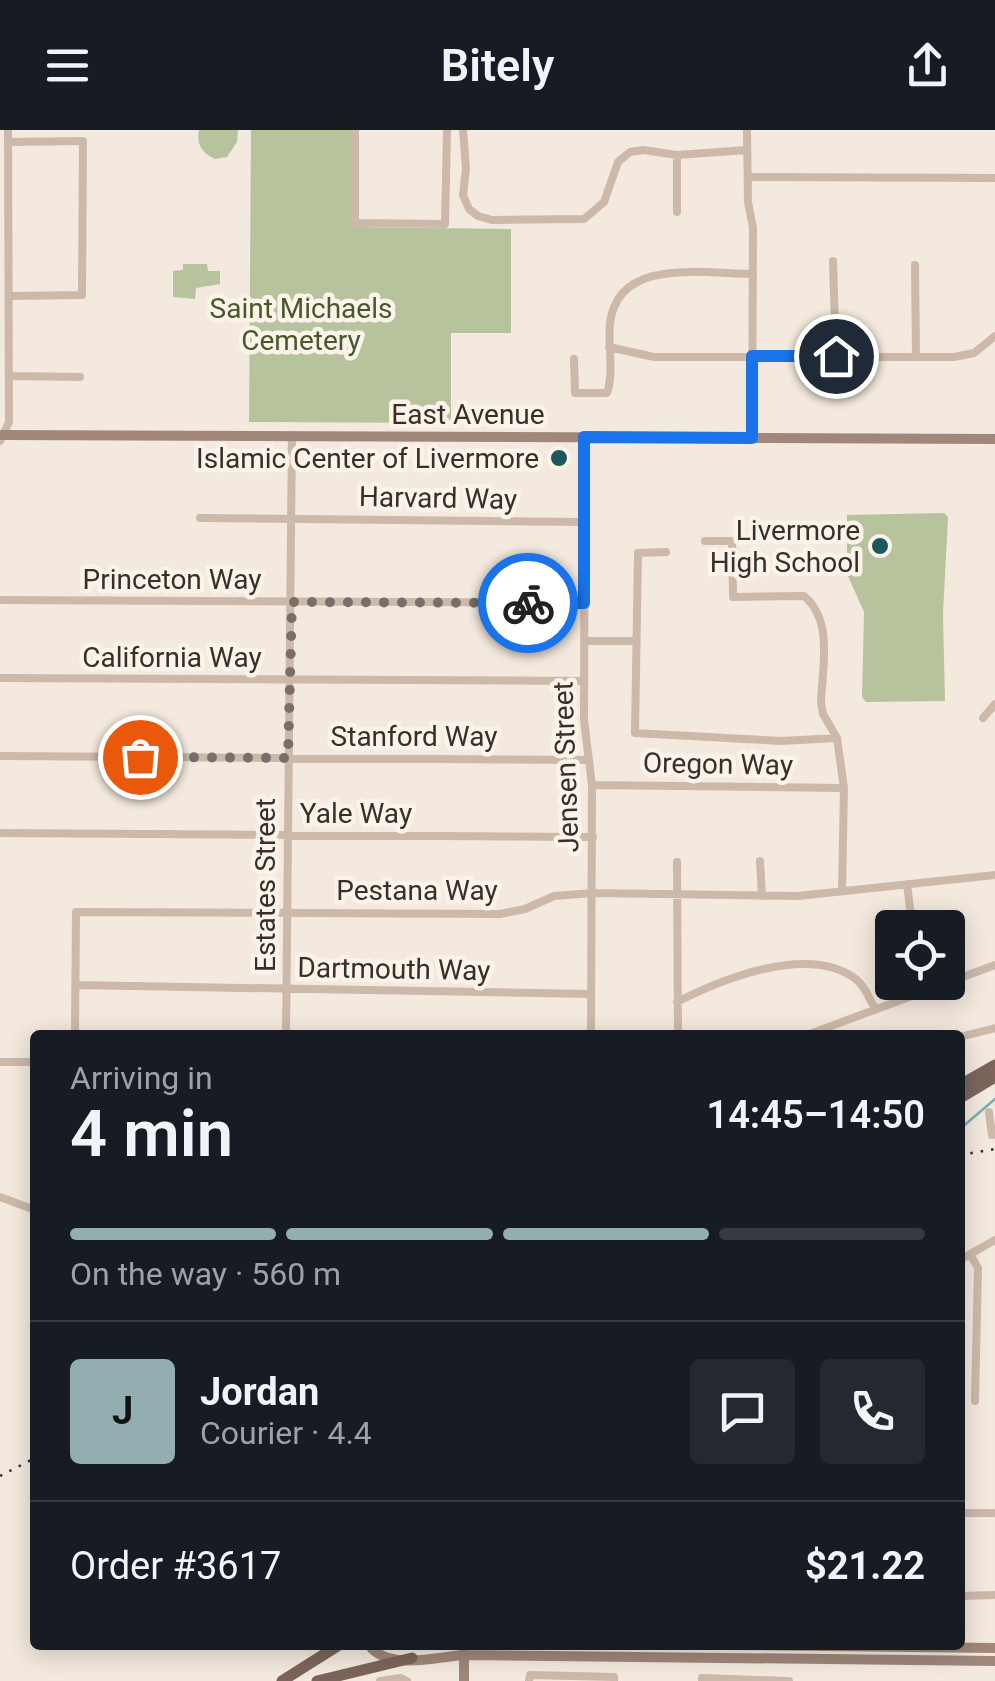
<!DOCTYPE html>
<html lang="en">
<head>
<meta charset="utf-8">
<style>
	:root { --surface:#171b24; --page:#242831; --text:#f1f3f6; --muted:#9ea1a6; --line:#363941; --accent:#92aeb1 }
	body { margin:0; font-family:Roboto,sans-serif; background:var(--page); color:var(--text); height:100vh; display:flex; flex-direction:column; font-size:38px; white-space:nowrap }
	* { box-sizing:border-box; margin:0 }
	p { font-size:32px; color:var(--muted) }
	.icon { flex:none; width:55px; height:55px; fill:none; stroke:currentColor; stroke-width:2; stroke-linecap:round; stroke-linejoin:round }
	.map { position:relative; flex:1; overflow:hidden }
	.drawer { position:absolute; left:30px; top:900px; width:935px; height:620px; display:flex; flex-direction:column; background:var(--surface); border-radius:10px; box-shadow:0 5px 25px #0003 }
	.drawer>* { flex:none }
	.buttons { position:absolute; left:875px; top:780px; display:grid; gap:20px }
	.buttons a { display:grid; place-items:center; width:90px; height:90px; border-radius:10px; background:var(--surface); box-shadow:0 5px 25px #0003; font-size:50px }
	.pin { position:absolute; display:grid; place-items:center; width:85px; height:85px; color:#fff; margin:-42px; border:5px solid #fff; border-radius:50%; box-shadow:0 2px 10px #0007 }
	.courier { position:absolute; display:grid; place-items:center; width:100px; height:100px; margin:-50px; border:8px solid #1a73e8; border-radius:50%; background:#fff; color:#222; box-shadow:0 2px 12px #0007 }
	.overview em { font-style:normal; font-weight:600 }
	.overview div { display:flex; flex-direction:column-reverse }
	.overview { display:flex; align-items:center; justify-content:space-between; height:170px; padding:0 40px }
	h1 { font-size:65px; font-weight:600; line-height:75px }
	.bar { display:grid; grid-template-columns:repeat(4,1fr); gap:15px 10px; align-content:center; height:120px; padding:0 40px }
	.bar i { height:12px; border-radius:8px; background:var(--line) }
	.bar .selected { background:var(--accent) }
	.bar p { grid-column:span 4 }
	.line { display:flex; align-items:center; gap:25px; padding:0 40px; border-top:2px solid var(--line) }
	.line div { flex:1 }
	.round { display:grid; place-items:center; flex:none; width:105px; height:105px; border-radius:10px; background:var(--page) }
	header { display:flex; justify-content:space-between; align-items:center; height:130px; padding:0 40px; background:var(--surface); font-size:45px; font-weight:600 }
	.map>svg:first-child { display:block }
</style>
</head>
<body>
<header><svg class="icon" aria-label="menu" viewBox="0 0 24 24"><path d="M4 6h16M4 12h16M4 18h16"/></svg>Bitely<svg class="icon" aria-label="share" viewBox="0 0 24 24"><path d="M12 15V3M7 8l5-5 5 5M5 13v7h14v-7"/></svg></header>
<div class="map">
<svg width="995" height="1551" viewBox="0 0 995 1551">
	<rect width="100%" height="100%" fill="#f3e9de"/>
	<path fill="#b7c39d" d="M 199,0 L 238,0 L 237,12 L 227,27 L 215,29 C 202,23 196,14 199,0 Z
		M 251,0 L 353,0 L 353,97 L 511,99 L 511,203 L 451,203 L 451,293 L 249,292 Z
		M 183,134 L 207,134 L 208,141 L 220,141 L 220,154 L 196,158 L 195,169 L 173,167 L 173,141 L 183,140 Z
		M 944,383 L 948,387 L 943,483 L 945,571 L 866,572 L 862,567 L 864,482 L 847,444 L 847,385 Z"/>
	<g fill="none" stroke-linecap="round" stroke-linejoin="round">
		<path stroke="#7bb0b1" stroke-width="2.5" d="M 960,999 L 995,969"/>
		<path stroke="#ccb9a9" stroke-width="8" d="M 355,0 L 355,93 L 445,94 L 447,0
			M 463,0 L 466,38 L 463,65 L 469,79 L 478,86 L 492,90 L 584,89 L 604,72 L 618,32 L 630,22 L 643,20 L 677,25 L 747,20
			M 747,0 L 748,72 L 753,98 L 752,308
			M 8,12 L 83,11 L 82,165 L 10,166
			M 748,47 L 995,48
			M 677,82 L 677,25
			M 833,131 L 836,226
			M 915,135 L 916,227
			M 609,217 L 654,227 L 954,227 L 974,223 L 995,206
			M 574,229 L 575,263 L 607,263 C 614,243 608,215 610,194 C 617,126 705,144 753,144
			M 10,246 L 80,247
			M 585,307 L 584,590 L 592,655 L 591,905
			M 0,311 L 9,292 L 8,0
			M 200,388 L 584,392
			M 705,411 L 732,411 L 733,467 L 804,466 C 834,491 822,538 821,573 L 823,584 L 837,608
			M 666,422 L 638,423 L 635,603 L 781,611 L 837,608 L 844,658 L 842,761
			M 0,470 L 584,473
			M 584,511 L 634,511
			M 0,548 L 584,551
			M 983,588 L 995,574
			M 0,626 L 588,630
			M 592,655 L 844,658
			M 0,703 L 593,707
			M 760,731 L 762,766
			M 677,732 L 678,905
			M 907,754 L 911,786
			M 75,855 L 591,864
			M 677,872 C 722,849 806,815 853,847 C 864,854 869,868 875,879
			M 75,905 L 76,782 L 500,784 L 525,779 L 554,766 L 593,763 L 798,766 L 995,745
			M 286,905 L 292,305
			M 807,905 L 995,835
			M 960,907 L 995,898
			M 0,932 L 35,932
			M 989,982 L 992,1005
			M 0,1067 L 35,1080
			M 970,1124 L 978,1138 L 975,1271
			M 960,1130 L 995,1110
			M 960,1383 L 995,1383
			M 960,1466 L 995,1465
			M 380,1551 L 401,1548 L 407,1551
			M 529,1551 L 530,1545 L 614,1547 L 614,1551
			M 702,1551 L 702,1548 L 789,1551"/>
		<path stroke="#a0877a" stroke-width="10" d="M 0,305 L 995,309
			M 369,1515 C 388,1541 435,1527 464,1525 L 995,1531
			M 393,1515 L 415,1515
			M 464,1515 L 464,1551
			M 732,1515 L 995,1518"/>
		<path stroke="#7b655a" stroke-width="11" d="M 960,955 L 995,935
			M 960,968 L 995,947
			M 282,1551 L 339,1515
			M 317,1551 L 412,1528"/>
		<path stroke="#392e29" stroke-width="2.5" stroke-dasharray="2.5 8" stroke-linecap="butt" d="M 960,1025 L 995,1019
			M 0,1346 L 35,1328"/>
	</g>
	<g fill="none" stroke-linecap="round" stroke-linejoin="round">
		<path stroke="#7a6f68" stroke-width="10" stroke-dasharray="0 18" d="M 140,627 L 288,628 L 292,472 L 528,473"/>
		<path stroke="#1a73e8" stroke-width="12" d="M 528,473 L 584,473 L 584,307 L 752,308 L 752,226 L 836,226"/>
	</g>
	<g fill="#1d595c" stroke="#fbf3ea" stroke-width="4">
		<circle cx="559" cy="328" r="10"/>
		<circle cx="880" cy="416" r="10"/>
	</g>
	<g text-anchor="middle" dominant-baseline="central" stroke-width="9" stroke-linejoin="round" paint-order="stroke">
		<g font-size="28" fill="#48582c" stroke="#fbf3ea">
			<text x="301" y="178">Saint Michaels<tspan x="301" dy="32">Cemetery</tspan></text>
		</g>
		<g font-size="28" fill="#392e29" stroke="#fbf3ea">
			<text x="468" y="284">East Avenue</text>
			<text transform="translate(438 368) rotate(1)">Harvard Way</text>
			<text x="172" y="449">Princeton Way</text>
			<text x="172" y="527">California Way</text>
			<text x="414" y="606">Stanford Way</text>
			<text transform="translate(718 634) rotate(1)">Oregon Way</text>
			<text transform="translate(566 637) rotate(-92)">Jensen Street</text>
			<text x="356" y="683">Yale Way</text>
			<text transform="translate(265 755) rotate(-90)">Estates Street</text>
			<text x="417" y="760">Pestana Way</text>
			<text transform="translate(394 839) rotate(1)">Dartmouth Way</text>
		</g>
		<g font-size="28" fill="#392e29" stroke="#fbf3ea" text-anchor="end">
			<text x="539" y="328">Islamic Center of Livermore</text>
			<text x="860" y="400">Livermore<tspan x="860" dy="32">High School</tspan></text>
		</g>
	</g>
</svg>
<div class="buttons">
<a><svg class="icon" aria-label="locate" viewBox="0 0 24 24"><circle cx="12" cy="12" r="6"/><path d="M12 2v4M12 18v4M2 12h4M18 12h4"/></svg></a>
</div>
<div class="pin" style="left:140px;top:627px;background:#ea580c"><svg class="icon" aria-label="bag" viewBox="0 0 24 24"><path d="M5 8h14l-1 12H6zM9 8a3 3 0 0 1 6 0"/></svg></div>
<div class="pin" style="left:836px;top:226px;background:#1f2937"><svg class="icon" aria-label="home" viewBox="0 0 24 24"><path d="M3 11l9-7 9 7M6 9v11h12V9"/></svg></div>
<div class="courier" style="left:528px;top:473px"><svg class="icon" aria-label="bike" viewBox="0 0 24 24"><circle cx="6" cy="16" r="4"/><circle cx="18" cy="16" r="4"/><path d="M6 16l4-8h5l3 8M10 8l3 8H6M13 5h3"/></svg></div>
<section class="drawer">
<div class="overview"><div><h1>4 min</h1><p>Arriving in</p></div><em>14:45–14:50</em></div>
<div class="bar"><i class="selected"></i><i class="selected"></i><i class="selected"></i><i></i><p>On the way · 560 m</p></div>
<div class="line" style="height:180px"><b class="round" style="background:var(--accent);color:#111">J</b><div><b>Jordan</b><p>Courier · 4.4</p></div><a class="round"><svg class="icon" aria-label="chat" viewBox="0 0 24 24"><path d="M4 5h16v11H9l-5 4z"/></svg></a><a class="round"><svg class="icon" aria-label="phone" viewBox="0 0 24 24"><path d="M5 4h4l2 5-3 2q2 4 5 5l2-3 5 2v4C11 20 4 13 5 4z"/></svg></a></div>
<div class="line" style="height:130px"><div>Order #3617</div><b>$21.22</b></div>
</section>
</div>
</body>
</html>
